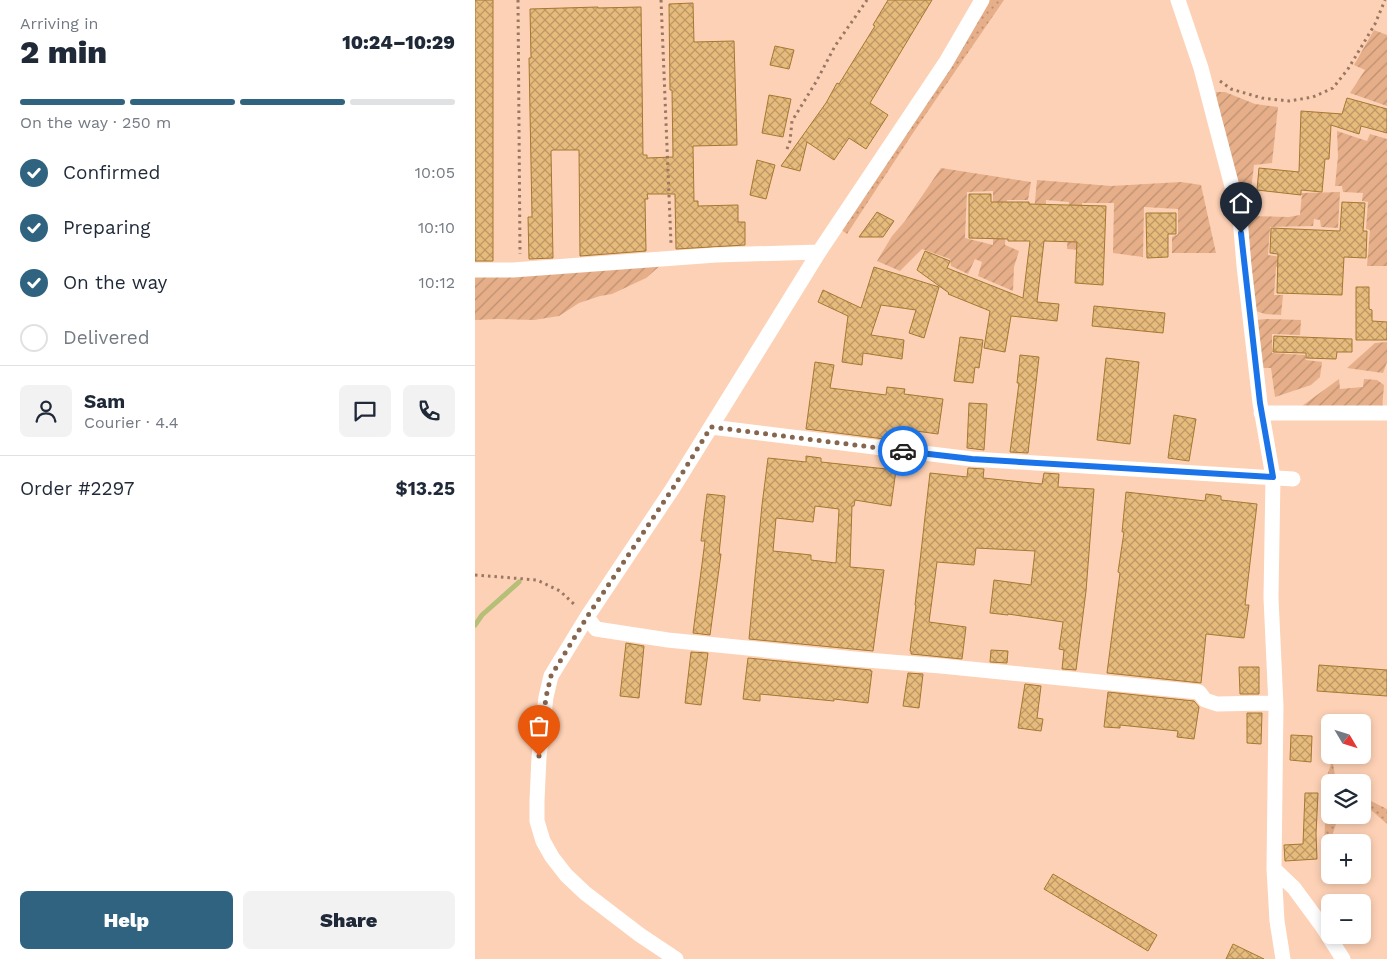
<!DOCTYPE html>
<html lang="en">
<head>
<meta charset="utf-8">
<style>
	:root { --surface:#fff; --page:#f2f2f3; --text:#1f2937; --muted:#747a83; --line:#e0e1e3; --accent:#2f637f }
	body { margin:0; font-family:"Work Sans",sans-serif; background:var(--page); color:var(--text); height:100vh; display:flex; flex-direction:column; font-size:19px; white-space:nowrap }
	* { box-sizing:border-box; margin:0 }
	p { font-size:16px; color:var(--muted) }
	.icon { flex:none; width:28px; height:28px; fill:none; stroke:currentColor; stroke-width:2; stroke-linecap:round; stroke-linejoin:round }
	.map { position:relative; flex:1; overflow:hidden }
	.sheet { display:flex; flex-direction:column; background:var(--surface); width:475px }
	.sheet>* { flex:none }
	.needle { width:32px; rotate:128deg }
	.controls { position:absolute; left:846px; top:714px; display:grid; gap:10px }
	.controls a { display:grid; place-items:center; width:50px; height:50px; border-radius:8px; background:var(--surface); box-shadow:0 2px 8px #0003; font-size:25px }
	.pin { position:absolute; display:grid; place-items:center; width:42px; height:42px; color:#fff; margin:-51px -21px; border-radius:50% 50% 50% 0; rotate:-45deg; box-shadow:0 0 5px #0007 }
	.pin .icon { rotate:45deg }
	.courier { position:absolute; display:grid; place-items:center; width:50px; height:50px; margin:-25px; border:4px solid #1a73e8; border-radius:50%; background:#fff; color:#222; box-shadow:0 1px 6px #0007 }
	.overview em { font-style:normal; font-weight:800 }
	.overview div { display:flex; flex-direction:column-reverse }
	.overview { display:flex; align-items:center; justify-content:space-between; height:85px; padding:0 20px }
	h1 { font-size:32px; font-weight:800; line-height:38px }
	.bar { display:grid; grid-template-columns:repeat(4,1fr); gap:8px 5px; align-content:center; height:60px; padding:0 20px }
	.bar i { height:6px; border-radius:4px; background:var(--line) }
	.bar .selected { background:var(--accent) }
	.bar p { grid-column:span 4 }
	.line { display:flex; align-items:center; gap:12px; padding:0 20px; border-top:1px solid var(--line) }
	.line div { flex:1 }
	.round { display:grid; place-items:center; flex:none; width:52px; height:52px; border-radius:8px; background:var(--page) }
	ol { padding:0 20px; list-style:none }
	li { display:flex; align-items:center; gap:15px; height:55px }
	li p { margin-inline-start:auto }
	li .icon { padding:5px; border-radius:50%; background:var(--accent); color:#fff; stroke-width:4 }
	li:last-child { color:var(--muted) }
	li i { width:28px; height:28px; border:2px solid var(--line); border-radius:50% }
	.cta { display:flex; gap:10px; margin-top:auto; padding:10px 20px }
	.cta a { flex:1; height:58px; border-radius:8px; background:var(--accent); color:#fff; font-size:20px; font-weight:800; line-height:58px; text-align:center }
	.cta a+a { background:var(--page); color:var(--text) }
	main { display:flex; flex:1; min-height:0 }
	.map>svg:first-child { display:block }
</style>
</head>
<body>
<main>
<section class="sheet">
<div class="overview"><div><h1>2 min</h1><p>Arriving in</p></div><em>10:24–10:29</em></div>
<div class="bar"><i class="selected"></i><i class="selected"></i><i class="selected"></i><i></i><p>On the way · 250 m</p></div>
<ol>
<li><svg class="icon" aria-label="check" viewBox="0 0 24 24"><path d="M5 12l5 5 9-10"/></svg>Confirmed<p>10:05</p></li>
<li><svg class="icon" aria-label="check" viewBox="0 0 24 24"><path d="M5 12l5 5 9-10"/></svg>Preparing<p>10:10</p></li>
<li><svg class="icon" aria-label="check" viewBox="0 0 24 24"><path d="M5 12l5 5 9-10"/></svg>On the way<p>10:12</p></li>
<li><i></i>Delivered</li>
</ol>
<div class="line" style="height:90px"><a class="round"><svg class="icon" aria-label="person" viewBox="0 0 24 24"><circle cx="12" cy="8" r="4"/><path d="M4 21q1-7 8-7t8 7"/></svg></a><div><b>Sam</b><p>Courier · 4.4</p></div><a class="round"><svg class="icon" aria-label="chat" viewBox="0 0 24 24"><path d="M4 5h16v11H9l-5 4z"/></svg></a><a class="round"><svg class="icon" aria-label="phone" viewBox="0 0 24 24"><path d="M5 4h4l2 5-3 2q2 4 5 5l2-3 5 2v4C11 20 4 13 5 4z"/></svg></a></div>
<div class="line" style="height:65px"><div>Order #2297</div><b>$13.25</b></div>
<div class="cta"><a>Help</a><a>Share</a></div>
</section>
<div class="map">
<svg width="912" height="959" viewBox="0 0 912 959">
	<defs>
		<pattern id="grass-dots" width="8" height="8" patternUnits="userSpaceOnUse" patternTransform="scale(1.25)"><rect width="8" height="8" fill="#e6af8a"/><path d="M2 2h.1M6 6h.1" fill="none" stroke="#bc8f70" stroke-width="1.8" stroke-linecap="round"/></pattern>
		<pattern id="garden-furrows" width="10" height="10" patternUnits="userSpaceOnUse" patternTransform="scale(1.25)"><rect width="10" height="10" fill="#e6af8a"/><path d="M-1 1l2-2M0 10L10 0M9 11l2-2" fill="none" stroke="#bc8f70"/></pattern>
		<pattern id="building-cross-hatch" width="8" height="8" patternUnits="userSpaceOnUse" patternTransform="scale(1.25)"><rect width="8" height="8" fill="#e7bb7c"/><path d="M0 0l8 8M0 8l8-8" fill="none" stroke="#bd9865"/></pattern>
	</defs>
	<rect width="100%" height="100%" fill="#fdd1b5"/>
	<path fill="url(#grass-dots)" d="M 513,0 L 529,0 L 438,133 L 372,234 L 365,229 Z
		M 859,755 L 858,763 L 860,776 L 867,782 L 855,782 L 855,815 L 861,815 L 861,824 L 848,863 L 850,825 L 849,785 Z
		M 888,797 L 912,809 L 912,824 L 888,803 Z"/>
	<path fill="url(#garden-furrows)" fill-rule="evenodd" d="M 899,30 L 912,35 L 912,106 L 875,93 L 890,70 L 879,65 Z
		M 741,92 L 750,92 L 780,104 L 803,107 L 797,163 L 779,165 L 776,190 L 763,189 L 742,101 Z
		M 862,131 L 892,141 L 895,134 L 912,139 L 912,266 L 892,266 L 895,230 L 891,229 L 893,202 L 887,201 L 888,193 L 868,192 L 867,186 L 860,186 L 863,156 Z
		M 466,168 L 556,182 L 553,200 L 532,200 L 530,245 L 544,251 L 539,267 L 538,291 L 503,276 L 507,262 L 500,259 L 493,274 L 476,266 L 475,259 L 447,249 L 425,271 L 402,261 L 417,236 L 430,221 ZM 518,191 L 518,245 L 490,238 L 492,192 Z
		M 562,180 L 636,186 L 706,182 L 726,185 L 741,253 L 697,253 L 697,237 L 703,234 L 703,209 L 669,207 L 668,257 L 638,253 L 639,203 L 607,203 L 606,250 L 592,249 L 594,202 L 571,200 L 568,246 L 559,243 L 560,201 Z
		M 865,192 L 863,228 L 846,227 L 845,220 L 839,219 L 838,226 L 795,227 L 793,255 L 805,257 L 804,267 L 801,267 L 799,295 L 808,295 L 806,315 L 790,314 L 781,311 L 771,216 L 814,217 L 825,215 L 827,193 Z
		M 187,264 L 171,278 L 137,294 L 125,296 L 104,303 L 84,316 L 59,320 L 22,319 L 0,320 L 0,276 Z
		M 791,319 L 826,320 L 825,335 L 797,334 L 797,353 L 830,355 L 831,360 L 847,362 L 845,377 L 836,385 L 800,397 L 796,368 L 785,368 L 781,320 Z
		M 912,342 L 912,362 L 908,373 L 872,368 L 900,343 Z
		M 864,379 L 865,389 L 888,387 L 889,379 L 902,380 L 909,385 L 907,409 L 827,406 Z"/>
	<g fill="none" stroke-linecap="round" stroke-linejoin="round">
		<path stroke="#b5bf78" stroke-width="5" d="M 0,625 L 7,615 L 44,582"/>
	</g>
	<path fill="url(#building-cross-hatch)" stroke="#a67832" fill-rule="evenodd" d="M 0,0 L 18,0 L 18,261 L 0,261 Z
		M 413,0 L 457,0 L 395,103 L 413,115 L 391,149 L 374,138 L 359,160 L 332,142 L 325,171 L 306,166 L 351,103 L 362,83 L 364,84 L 400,26 L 398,25 Z
		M 218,3 L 219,42 L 259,41 L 262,145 L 218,146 L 219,201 L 223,201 L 223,206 L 263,205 L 263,222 L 270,222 L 270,245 L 201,249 L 200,194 L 172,194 L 173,199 L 170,199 L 171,251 L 105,256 L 104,150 L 78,150 L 76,151 L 78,258 L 54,259 L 53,217 L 57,217 L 54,58 L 56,58 L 55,9 L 123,7 L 123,8 L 166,7 L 168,155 L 172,155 L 172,158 L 198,157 L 197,90 L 195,90 L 194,4 Z
		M 300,46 L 319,50 L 314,69 L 295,65 Z
		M 294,95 L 316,99 L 308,137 L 287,133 Z
		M 872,98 L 912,109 L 912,133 L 886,126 L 884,134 L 856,125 L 854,159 L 850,159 L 847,192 L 826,190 L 826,195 L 782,190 L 784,168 L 824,172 L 826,111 L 867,114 Z
		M 282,160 L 300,165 L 291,199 L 275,195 Z
		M 494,194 L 516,194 L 516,202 L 554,202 L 554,204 L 631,206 L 628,285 L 600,283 L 602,242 L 569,241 L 562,302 L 584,304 L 582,321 L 536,316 L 530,352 L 509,348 L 515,311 L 473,294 L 474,293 L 442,270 L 450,251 L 475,261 L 472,268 L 548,298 L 555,241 L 533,241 L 533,239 L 494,238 Z
		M 867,202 L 890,203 L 888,231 L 892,231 L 891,258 L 869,257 L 867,295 L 802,293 L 803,254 L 795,253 L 796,228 L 865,231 Z
		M 402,212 L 419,221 L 408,237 L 384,237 Z
		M 671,213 L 701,213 L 701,234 L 693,234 L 693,257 L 672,258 Z
		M 399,267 L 464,287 L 449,338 L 434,333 L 441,310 L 406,305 L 396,335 L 429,340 L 427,359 L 388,353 L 387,365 L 367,362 L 373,316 L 343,302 L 348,290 L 386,308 Z
		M 881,287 L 894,287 L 894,309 L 897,310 L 897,321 L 912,322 L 912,340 L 881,340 Z
		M 619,306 L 690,313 L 688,333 L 617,326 Z
		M 799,336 L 877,339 L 877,352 L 862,352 L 861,359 L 831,358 L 831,353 L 798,352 Z
		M 485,337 L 508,340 L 504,368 L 500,367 L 498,383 L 479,381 Z
		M 545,355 L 564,357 L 553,453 L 535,452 L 544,383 L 542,383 Z
		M 631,358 L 664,362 L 655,444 L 622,440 Z
		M 340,362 L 359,365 L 355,388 L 411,395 L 412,387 L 430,389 L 429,394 L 468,399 L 463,434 L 426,429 L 425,441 L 331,429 Z
		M 494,403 L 512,404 L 509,450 L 492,448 Z
		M 699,415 L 721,419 L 714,461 L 693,458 Z
		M 331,456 L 346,458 L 346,462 L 421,470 L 416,506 L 380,500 L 379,506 L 377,506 L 375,567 L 409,570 L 398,651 L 274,639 L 287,505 L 293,458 L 331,462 ZM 340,506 L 364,509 L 361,563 L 336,560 L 336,555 L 298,551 L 301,518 L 338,522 Z
		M 493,468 L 509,469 L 508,478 L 567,484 L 569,473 L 584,474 L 583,487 L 619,489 L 611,591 L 601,670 L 587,669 L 589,650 L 584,649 L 588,622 L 533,614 L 533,615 L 515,613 L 519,580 L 556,585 L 560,551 L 501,548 L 499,565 L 462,562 L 454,622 L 491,627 L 487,659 L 436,654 L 436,651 L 435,651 L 441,605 L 440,605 L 455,473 L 492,477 Z
		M 651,492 L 730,501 L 731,494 L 746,496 L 746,500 L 782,504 L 770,605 L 774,605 L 769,638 L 731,634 L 726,683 L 632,673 L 645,573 L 643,572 L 649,532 L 647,532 Z
		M 232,494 L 250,496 L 244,554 L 246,554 L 235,635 L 218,633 L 230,541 L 226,541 Z
		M 151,643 L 169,646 L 164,698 L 145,696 Z
		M 516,650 L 533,651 L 532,663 L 515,662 Z
		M 216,652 L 233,653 L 226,705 L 210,703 Z
		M 273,658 L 396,670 L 395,671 L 397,671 L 393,703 L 359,699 L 359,701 L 285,694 L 285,701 L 268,699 Z
		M 844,665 L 912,670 L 912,696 L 842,691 Z
		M 764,667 L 784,667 L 784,694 L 765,694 Z
		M 433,673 L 448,674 L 444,708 L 428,706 Z
		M 550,684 L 566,686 L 562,718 L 568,719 L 566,731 L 543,728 Z
		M 633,692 L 719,701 L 724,707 L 719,739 L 702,737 L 703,731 L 645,725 L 645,728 L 629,727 Z
		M 772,713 L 787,713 L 786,744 L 772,743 Z
		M 816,735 L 837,736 L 836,762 L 815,760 Z
		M 830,793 L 843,793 L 841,834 L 842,859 L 810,861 L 809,845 L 828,844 Z
		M 578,874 L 682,935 L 673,951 L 569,889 Z
		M 758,944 L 789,959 L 751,959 Z"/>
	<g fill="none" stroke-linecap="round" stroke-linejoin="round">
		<path stroke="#9a7760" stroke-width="3" stroke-dasharray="2.5 4" stroke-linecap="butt" d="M 43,0 L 45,254
			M 186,0 L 196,244
			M 745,81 L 756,89 L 787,98 L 814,101 L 838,97 L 858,88 L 873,69 L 900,24 L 910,0
			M 312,149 L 315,141 L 317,121 L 341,82 L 360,46 L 392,0
			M 0,575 L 62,580 L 85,591 L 101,606"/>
		<path stroke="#fff" stroke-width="15" d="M 703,0 L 726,68 L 765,217 L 769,266 L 785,403 L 798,477 L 796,598 L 801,706 L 799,869 L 819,888 L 847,926 L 868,959
			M 0,270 L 38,270 L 241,255 L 344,252
			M 786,413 L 912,413
			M 236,427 L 497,459 L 818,479
			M 112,617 L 121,629 L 193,640 L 379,659 L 466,666 L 724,692 L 730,700 L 742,704 L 794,703 L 801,706
			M 799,869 L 802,921 L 808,959
			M 201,959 L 165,935 L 110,893 L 91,875 L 77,857 L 68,841 L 62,821 L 62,801 L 64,757 L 71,697 L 76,676 L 112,617 L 198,488 L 344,252 L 471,62 L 507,0"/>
	</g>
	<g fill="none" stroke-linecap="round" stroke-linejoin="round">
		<path stroke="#876650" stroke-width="5" stroke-dasharray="0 9" d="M 64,756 L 71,697 L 76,676 L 112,617 L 198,488 L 236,427 L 428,451"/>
		<path stroke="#1a73e8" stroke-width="6" d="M 428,451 L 497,459 L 798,477 L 785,403 L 766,233"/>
	</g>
</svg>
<div class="controls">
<a><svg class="needle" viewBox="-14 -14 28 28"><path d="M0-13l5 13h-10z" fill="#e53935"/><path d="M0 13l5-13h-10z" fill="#747a83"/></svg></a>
<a><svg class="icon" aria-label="layers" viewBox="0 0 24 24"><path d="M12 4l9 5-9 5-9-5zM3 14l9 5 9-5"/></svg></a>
<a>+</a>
<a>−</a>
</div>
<div class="pin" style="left:64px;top:756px;background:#ea580c"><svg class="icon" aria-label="bag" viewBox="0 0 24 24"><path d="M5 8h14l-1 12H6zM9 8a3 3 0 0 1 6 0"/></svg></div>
<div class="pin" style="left:766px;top:233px;background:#1f2937"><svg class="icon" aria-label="home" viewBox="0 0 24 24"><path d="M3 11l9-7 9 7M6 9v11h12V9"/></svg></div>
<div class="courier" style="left:428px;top:451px"><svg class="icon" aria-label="car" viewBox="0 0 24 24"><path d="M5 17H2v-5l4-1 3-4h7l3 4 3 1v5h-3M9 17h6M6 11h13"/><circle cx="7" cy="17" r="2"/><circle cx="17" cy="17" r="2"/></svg></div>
</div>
</main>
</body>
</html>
